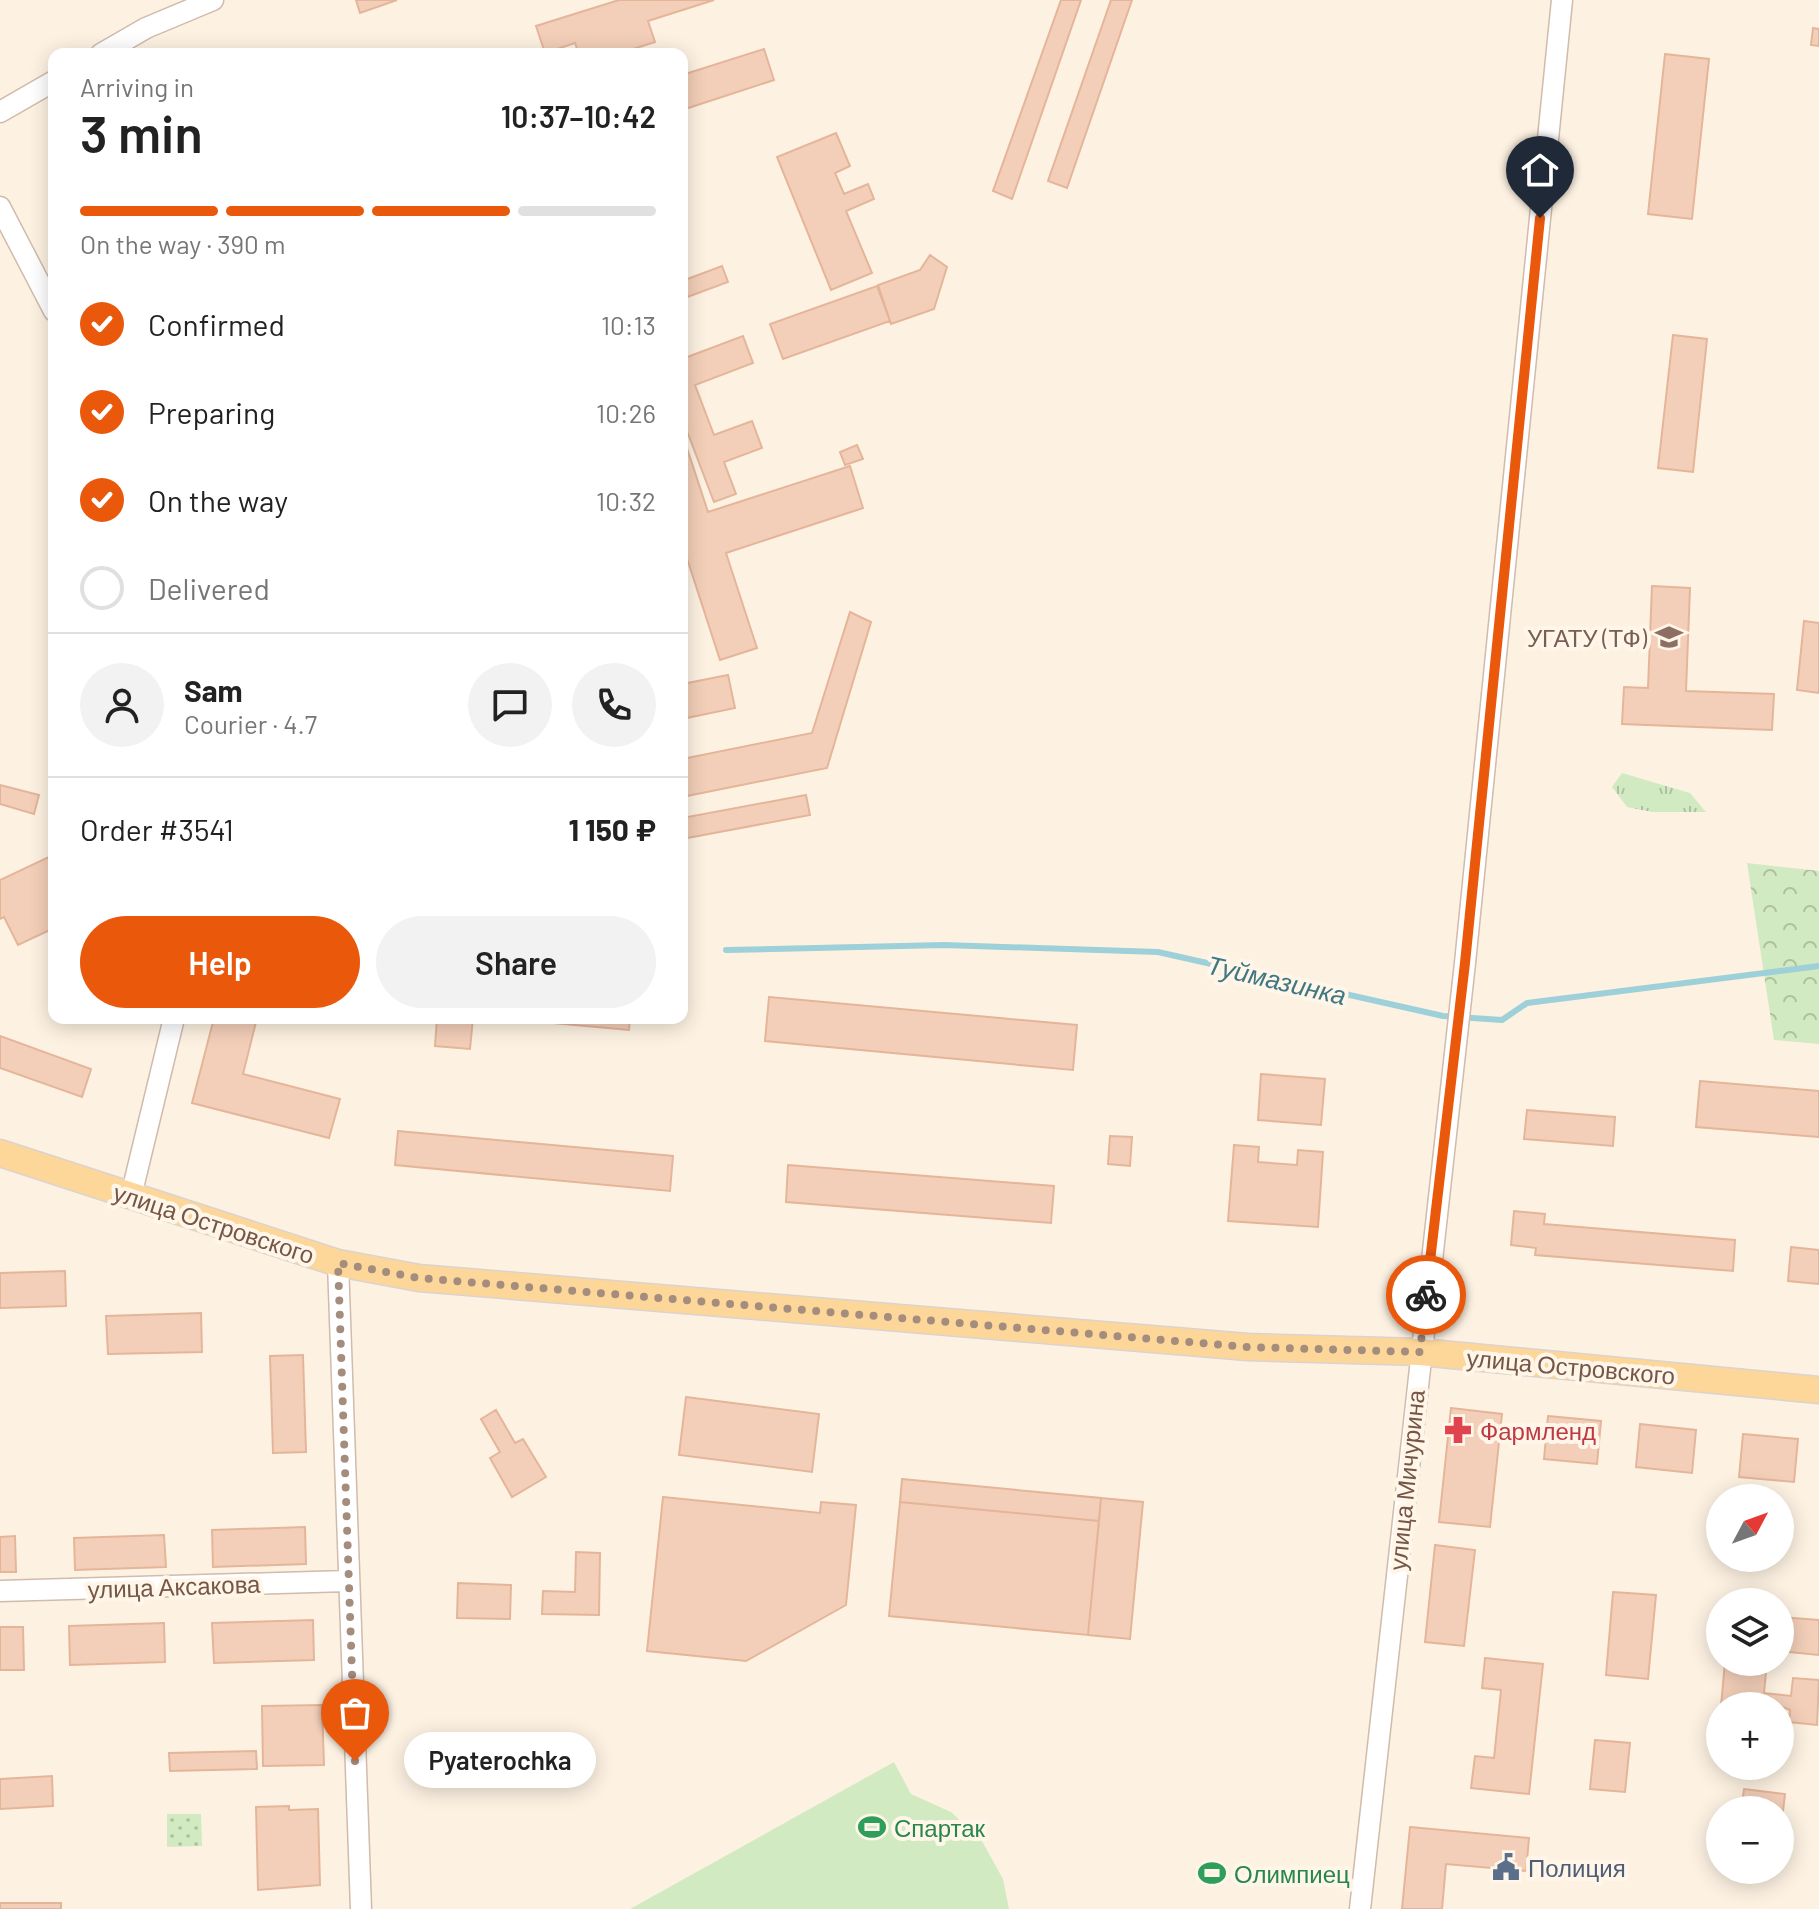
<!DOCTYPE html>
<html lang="en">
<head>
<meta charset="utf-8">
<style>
	:root { --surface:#fff; --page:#f2f2f2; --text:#222; --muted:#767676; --line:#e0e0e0; --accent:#ea580c }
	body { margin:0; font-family:Barlow,sans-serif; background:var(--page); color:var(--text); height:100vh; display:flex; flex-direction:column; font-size:30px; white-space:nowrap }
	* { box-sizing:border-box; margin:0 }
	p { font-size:26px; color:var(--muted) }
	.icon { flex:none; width:44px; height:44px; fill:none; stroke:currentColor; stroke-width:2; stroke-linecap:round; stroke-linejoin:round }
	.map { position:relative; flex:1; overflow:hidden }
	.panel { position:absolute; left:48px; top:48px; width:640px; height:976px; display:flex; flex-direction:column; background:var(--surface); border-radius:16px; box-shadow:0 4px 20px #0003 }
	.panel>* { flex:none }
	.needle { width:52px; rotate:49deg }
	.fabs { position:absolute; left:1706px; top:1484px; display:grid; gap:16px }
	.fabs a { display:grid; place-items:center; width:88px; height:88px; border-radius:50%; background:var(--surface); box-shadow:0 4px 20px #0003; font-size:40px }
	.pin { position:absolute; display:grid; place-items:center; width:68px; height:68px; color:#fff; margin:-82px -34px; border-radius:50% 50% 50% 0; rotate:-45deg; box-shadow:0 0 8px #0007 }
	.pin .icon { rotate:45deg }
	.courier { position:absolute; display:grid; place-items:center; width:80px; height:80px; margin:-40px; border:6px solid #ea580c; border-radius:50%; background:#fff; color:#222; box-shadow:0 2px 10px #0007 }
	.bubble { position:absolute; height:56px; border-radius:28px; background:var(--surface); box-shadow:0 4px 20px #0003; font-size:26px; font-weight:600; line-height:56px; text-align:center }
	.summary em { font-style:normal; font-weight:600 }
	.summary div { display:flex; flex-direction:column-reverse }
	.summary { display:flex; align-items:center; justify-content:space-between; height:136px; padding:0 32px }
	h1 { font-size:52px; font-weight:600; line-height:60px }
	.bar { display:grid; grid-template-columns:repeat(4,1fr); gap:12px 8px; align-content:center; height:96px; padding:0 32px }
	.bar i { height:10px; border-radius:6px; background:var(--line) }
	.bar .selected { background:var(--accent) }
	.bar p { grid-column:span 4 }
	.line { display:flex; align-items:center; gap:20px; padding:0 32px; border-top:2px solid var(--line) }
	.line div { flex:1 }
	.round { display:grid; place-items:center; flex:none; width:84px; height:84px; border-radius:42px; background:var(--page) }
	ol { padding:0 32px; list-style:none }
	li { display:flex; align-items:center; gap:24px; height:88px }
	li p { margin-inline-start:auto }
	li .icon { padding:8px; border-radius:50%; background:var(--accent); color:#fff; stroke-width:4 }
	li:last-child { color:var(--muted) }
	li i { width:44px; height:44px; border:4px solid var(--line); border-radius:50% }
	.button { display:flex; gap:16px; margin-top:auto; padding:16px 32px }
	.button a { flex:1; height:92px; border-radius:48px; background:var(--accent); color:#fff; font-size:32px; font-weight:600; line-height:92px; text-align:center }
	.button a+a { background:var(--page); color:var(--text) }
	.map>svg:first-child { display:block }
</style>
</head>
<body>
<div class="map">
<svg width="1819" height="1909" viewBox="0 0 1819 1909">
	<defs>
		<pattern id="grass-tufts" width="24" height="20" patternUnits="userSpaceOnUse" patternTransform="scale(2)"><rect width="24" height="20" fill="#d2eac1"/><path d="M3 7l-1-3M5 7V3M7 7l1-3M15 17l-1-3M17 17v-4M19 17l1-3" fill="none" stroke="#afc09f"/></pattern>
		<pattern id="forest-crowns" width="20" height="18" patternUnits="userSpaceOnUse" patternTransform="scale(2)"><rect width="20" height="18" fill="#d2eac1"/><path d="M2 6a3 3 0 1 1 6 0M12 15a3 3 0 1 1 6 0" fill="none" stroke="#afc09f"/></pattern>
		<pattern id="park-dots" width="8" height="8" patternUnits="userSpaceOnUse" patternTransform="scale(2)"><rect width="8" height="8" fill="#d2eac1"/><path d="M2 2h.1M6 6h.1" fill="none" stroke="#afc09f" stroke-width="1.8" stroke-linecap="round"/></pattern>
	</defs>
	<rect width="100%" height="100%" fill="#fdf2e2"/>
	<path fill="url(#grass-tufts)" d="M 1622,773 L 1690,793 L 1706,812 L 1652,812 L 1627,807 L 1612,787 Z"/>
	<path fill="url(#forest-crowns)" d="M 1747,863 L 1819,871 L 1819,1044 L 1774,1040 Z"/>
	<path fill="url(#park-dots)" d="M 167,1814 L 201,1814 L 202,1846 L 167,1847 Z"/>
	<path fill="#d2eac1" d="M 894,1762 L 911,1794 L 951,1812 L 982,1841 L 1003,1879 L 1009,1909 L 630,1909 Z"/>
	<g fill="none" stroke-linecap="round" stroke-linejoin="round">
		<path stroke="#9dd0d8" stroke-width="6" d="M 726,950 L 944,945 L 1158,952 L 1443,1016 L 1502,1020 L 1527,1003 L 1819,966"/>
	</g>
	<path fill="#f3cfb9" stroke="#e5b59a" stroke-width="2" d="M 356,0 L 397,0 L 360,13 Z
		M 619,0 L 714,0 L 648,21 L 655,42 L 617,54 L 579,54 L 575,43 L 545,53 L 536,26 Z
		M 1061,0 L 1081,0 L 1012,199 L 993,191 Z
		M 1111,0 L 1132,0 L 1067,188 L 1048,181 Z
		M 1813,28 L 1819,29 L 1819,46 L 1811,45 Z
		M 764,49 L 774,80 L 682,110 L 682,75 Z
		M 1665,54 L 1709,59 L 1692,219 L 1648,214 Z
		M 836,133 L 850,166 L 835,173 L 844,194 L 868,184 L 874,199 L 846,211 L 872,273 L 831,290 L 777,157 Z
		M 930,255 L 947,267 L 934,309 L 891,324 L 878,285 L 920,270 Z
		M 722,266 L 728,282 L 682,299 L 682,281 Z
		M 877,286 L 890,321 L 783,359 L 770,324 Z
		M 1673,335 L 1707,339 L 1693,472 L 1658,468 Z
		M 743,336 L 753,363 L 695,385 L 714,435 L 752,421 L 762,448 L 724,462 L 736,494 L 714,502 L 682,418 L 682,359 Z
		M 682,433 L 708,512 L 850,466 L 863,508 L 726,553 L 757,648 L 720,660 L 682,543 Z
		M 857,445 L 863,459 L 845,465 L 840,452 Z
		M 1652,586 L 1690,588 L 1686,691 L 1774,694 L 1772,730 L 1622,724 L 1624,687 L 1648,688 Z
		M 850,612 L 871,622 L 827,768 L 682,797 L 682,759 L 812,733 Z
		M 1804,621 L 1819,623 L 1819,693 L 1797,690 Z
		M 728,675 L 735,708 L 682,719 L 682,684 Z
		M 0,785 L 39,795 L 34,814 L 0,804 Z
		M 806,795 L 810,815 L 682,839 L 682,818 Z
		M 53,855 L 54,928 L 18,945 L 4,917 L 0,919 L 0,880 Z
		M 769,997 L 1077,1025 L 1073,1070 L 765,1041 Z
		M 214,1018 L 257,1018 L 243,1074 L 340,1099 L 329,1138 L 192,1103 Z
		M 437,1018 L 473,1018 L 470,1049 L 435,1046 Z
		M 496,1018 L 630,1018 L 629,1030 Z
		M 0,1036 L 91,1069 L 82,1097 L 0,1068 Z
		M 1261,1074 L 1325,1079 L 1321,1125 L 1258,1120 Z
		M 1700,1081 L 1819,1091 L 1819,1137 L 1696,1127 Z
		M 1527,1110 L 1615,1117 L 1613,1146 L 1524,1139 Z
		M 398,1131 L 673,1156 L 670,1191 L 395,1165 Z
		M 1110,1136 L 1132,1137 L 1130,1166 L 1108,1164 Z
		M 1234,1145 L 1259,1147 L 1258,1162 L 1297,1165 L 1298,1150 L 1323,1152 L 1318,1227 L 1228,1221 Z
		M 788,1165 L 1054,1186 L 1051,1223 L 786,1202 Z
		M 1514,1211 L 1545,1214 L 1544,1224 L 1735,1240 L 1733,1271 L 1535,1255 L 1536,1248 L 1511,1245 Z
		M 1791,1247 L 1819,1250 L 1819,1284 L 1788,1281 Z
		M 65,1271 L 66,1306 L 0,1308 L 0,1273 Z
		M 201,1313 L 202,1352 L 108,1354 L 106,1316 Z
		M 303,1355 L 306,1452 L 273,1453 L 270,1356 Z
		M 686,1397 L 819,1414 L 812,1472 L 679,1455 Z
		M 1451,1408 L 1502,1414 L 1490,1527 L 1439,1522 Z
		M 496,1410 L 515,1443 L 523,1439 L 546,1477 L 512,1497 L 490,1458 L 500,1452 L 481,1419 Z
		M 1548,1416 L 1601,1421 L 1597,1464 L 1544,1459 Z
		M 1640,1424 L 1696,1430 L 1692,1473 L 1636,1467 Z
		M 1743,1434 L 1798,1439 L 1794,1482 L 1739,1477 Z
		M 902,1479 L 1101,1498 L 1099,1521 L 900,1502 Z
		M 663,1497 L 820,1513 L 821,1502 L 856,1505 L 846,1605 L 746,1661 L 647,1651 Z
		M 1101,1498 L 1143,1502 L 1130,1639 L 1088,1635 Z
		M 900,1502 L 1099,1521 L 1088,1635 L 889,1616 Z
		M 305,1527 L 306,1564 L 213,1567 L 212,1530 Z
		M 164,1535 L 166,1567 L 75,1570 L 74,1538 Z
		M 15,1536 L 16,1572 L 0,1572 L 0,1537 Z
		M 1435,1545 L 1475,1550 L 1464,1646 L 1425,1642 Z
		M 576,1552 L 600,1553 L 599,1615 L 542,1614 L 543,1591 L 575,1592 Z
		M 458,1583 L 511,1585 L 510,1619 L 457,1618 Z
		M 1613,1592 L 1656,1595 L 1648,1679 L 1606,1675 Z
		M 1780,1617 L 1819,1620 L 1819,1655 L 1780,1651 Z
		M 313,1620 L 314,1660 L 214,1663 L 212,1623 Z
		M 164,1623 L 165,1662 L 70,1665 L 69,1626 Z
		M 0,1627 L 23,1627 L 24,1670 L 0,1670 Z
		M 1485,1658 L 1543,1664 L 1529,1794 L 1471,1788 L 1475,1756 L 1494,1758 L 1501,1690 L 1482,1688 Z
		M 1725,1662 L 1767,1662 L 1764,1693 L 1791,1696 L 1793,1678 L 1819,1680 L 1817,1725 L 1789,1722 L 1790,1710 L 1780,1706 L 1721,1706 Z
		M 322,1705 L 324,1765 L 263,1766 L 262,1706 Z
		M 1595,1740 L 1630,1743 L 1625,1792 L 1590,1789 Z
		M 256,1751 L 257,1769 L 170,1771 L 169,1753 Z
		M 52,1776 L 53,1806 L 0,1809 L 0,1779 Z
		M 1744,1789 L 1785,1794 L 1780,1836 L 1780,1810 L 1741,1810 Z
		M 289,1806 L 289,1810 L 318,1809 L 320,1885 L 258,1890 L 256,1807 Z
		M 1410,1827 L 1529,1838 L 1526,1871 L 1446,1864 L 1442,1909 L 1402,1909 Z
		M 0,1903 L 61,1903 L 61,1909 L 0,1909 Z"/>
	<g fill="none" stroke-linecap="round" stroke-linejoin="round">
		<g stroke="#d0bbac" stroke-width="23">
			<path id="minor" d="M 101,54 L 146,28 L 213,0
				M 0,112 L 54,81
				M 0,207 L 54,311
				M 131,1196 L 174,1018
				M 338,1263 L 361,1909
				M 0,1591 L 347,1581
				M 1360,1909 L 1465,963 L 1562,0"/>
		</g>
		<g stroke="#dbd3cf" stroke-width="29">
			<path id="major" d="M 0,1153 L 338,1263 L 419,1278 L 1248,1347 L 1420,1352 L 1819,1390"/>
		</g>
		<use href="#minor" stroke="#fff" stroke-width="20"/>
		<use href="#major" stroke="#fdd699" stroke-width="26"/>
	</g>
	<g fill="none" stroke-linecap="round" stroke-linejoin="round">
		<path stroke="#a58d7e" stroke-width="8" stroke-dasharray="0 14.4" d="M 355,1761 L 338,1263 L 419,1278 L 1248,1347 L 1420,1352 L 1426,1295"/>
		<path stroke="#ea580c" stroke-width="10" d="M 1426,1295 L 1465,963 L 1540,218"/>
	</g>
	<defs>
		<g id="university-bare" transform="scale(2.16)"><path d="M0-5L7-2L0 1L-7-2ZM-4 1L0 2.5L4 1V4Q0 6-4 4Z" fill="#8d6e63" stroke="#fff6e9" stroke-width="2.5" paint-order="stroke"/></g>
		<g id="pharmacy-bare" transform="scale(2.16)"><path d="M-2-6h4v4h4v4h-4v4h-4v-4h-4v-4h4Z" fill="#e0444e" stroke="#fff6e9" stroke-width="2.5" paint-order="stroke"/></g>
		<g id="stadium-bare" transform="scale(2.16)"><path d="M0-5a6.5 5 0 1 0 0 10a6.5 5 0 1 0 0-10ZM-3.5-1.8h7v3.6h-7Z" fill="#2e9e5b" stroke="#fff6e9" stroke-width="2.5" paint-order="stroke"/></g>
		<g id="civic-bare" transform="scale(2.16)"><path d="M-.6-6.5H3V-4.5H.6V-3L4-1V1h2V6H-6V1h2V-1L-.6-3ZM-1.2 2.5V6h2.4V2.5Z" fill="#5c6f8a" stroke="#fff6e9" stroke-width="2.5" paint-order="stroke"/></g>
	</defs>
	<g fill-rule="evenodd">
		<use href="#university-bare" x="1669" y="637"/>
		<use href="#pharmacy-bare" x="1458" y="1430"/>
		<use href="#stadium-bare" x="872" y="1827"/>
		<use href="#civic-bare" x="1506" y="1867"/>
		<use href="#stadium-bare" x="1212" y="1873"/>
	</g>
	<g text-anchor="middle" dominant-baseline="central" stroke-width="8" stroke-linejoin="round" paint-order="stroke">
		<g font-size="24" fill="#785e54" stroke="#fff6e9" text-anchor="end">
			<text x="1647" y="637">УГАТУ (ТФ)</text>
		</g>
		<g font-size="24" fill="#755748" stroke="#fff6e9">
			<text transform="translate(214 1223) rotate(18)">улица Островского</text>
			<text transform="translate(1571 1366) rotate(5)">улица Островского</text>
			<text transform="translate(1406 1480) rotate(-84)">улица Мичурина</text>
			<text transform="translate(174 1586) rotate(-2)">улица Аксакова</text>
		</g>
		<g font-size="24" fill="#be3a42" stroke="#fff6e9" text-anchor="start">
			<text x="1480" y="1430">Фармленд</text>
		</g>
		<g font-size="24" fill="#27864d" stroke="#fff6e9" text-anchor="start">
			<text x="894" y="1827">Спартак</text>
			<text x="1234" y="1873">Олимпиец</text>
		</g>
		<g font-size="24" fill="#4e5e75" stroke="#fff6e9" text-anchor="start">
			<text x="1528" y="1867">Полиция</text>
		</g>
		<g font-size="26" font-style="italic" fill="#3f7782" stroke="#fff6e9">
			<text transform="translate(1277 979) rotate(13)">Туймазинка</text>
		</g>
	</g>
</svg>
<div class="fabs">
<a><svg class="needle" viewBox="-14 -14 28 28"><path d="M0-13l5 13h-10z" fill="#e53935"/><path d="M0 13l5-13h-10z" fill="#767676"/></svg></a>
<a><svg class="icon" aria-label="layers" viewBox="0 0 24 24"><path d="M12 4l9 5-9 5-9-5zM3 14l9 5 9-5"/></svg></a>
<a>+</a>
<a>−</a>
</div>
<div class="pin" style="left:355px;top:1761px;background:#ea580c"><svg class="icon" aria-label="bag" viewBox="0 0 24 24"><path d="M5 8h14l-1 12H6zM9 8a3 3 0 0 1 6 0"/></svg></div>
<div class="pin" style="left:1540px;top:218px;background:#1f2937"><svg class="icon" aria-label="home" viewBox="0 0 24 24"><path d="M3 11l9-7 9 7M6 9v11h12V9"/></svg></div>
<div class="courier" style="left:1426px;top:1295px"><svg class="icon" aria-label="bike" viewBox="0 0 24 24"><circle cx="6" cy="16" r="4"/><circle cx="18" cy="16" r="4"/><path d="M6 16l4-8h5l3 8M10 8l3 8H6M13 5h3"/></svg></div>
<div class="bubble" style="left:404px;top:1732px;width:192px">Pyaterochka</div>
<section class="panel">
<div class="summary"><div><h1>3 min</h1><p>Arriving in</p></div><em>10:37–10:42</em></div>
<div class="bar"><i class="selected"></i><i class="selected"></i><i class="selected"></i><i></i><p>On the way · 390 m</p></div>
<ol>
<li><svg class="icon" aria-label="check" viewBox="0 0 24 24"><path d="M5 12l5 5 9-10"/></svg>Confirmed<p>10:13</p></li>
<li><svg class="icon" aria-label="check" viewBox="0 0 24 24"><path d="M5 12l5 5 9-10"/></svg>Preparing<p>10:26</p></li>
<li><svg class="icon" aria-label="check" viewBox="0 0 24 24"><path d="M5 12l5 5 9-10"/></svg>On the way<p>10:32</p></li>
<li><i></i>Delivered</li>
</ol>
<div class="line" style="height:144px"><a class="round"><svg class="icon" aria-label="person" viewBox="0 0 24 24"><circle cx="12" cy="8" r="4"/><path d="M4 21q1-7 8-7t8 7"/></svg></a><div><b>Sam</b><p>Courier · 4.7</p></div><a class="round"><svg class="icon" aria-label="chat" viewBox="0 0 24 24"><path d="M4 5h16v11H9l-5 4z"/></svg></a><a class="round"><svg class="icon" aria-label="phone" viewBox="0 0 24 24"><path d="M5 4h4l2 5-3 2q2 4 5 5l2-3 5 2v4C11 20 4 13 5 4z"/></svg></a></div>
<div class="line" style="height:104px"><div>Order #3541</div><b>1 150 ₽</b></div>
<div class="button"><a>Help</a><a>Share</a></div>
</section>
</div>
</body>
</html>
